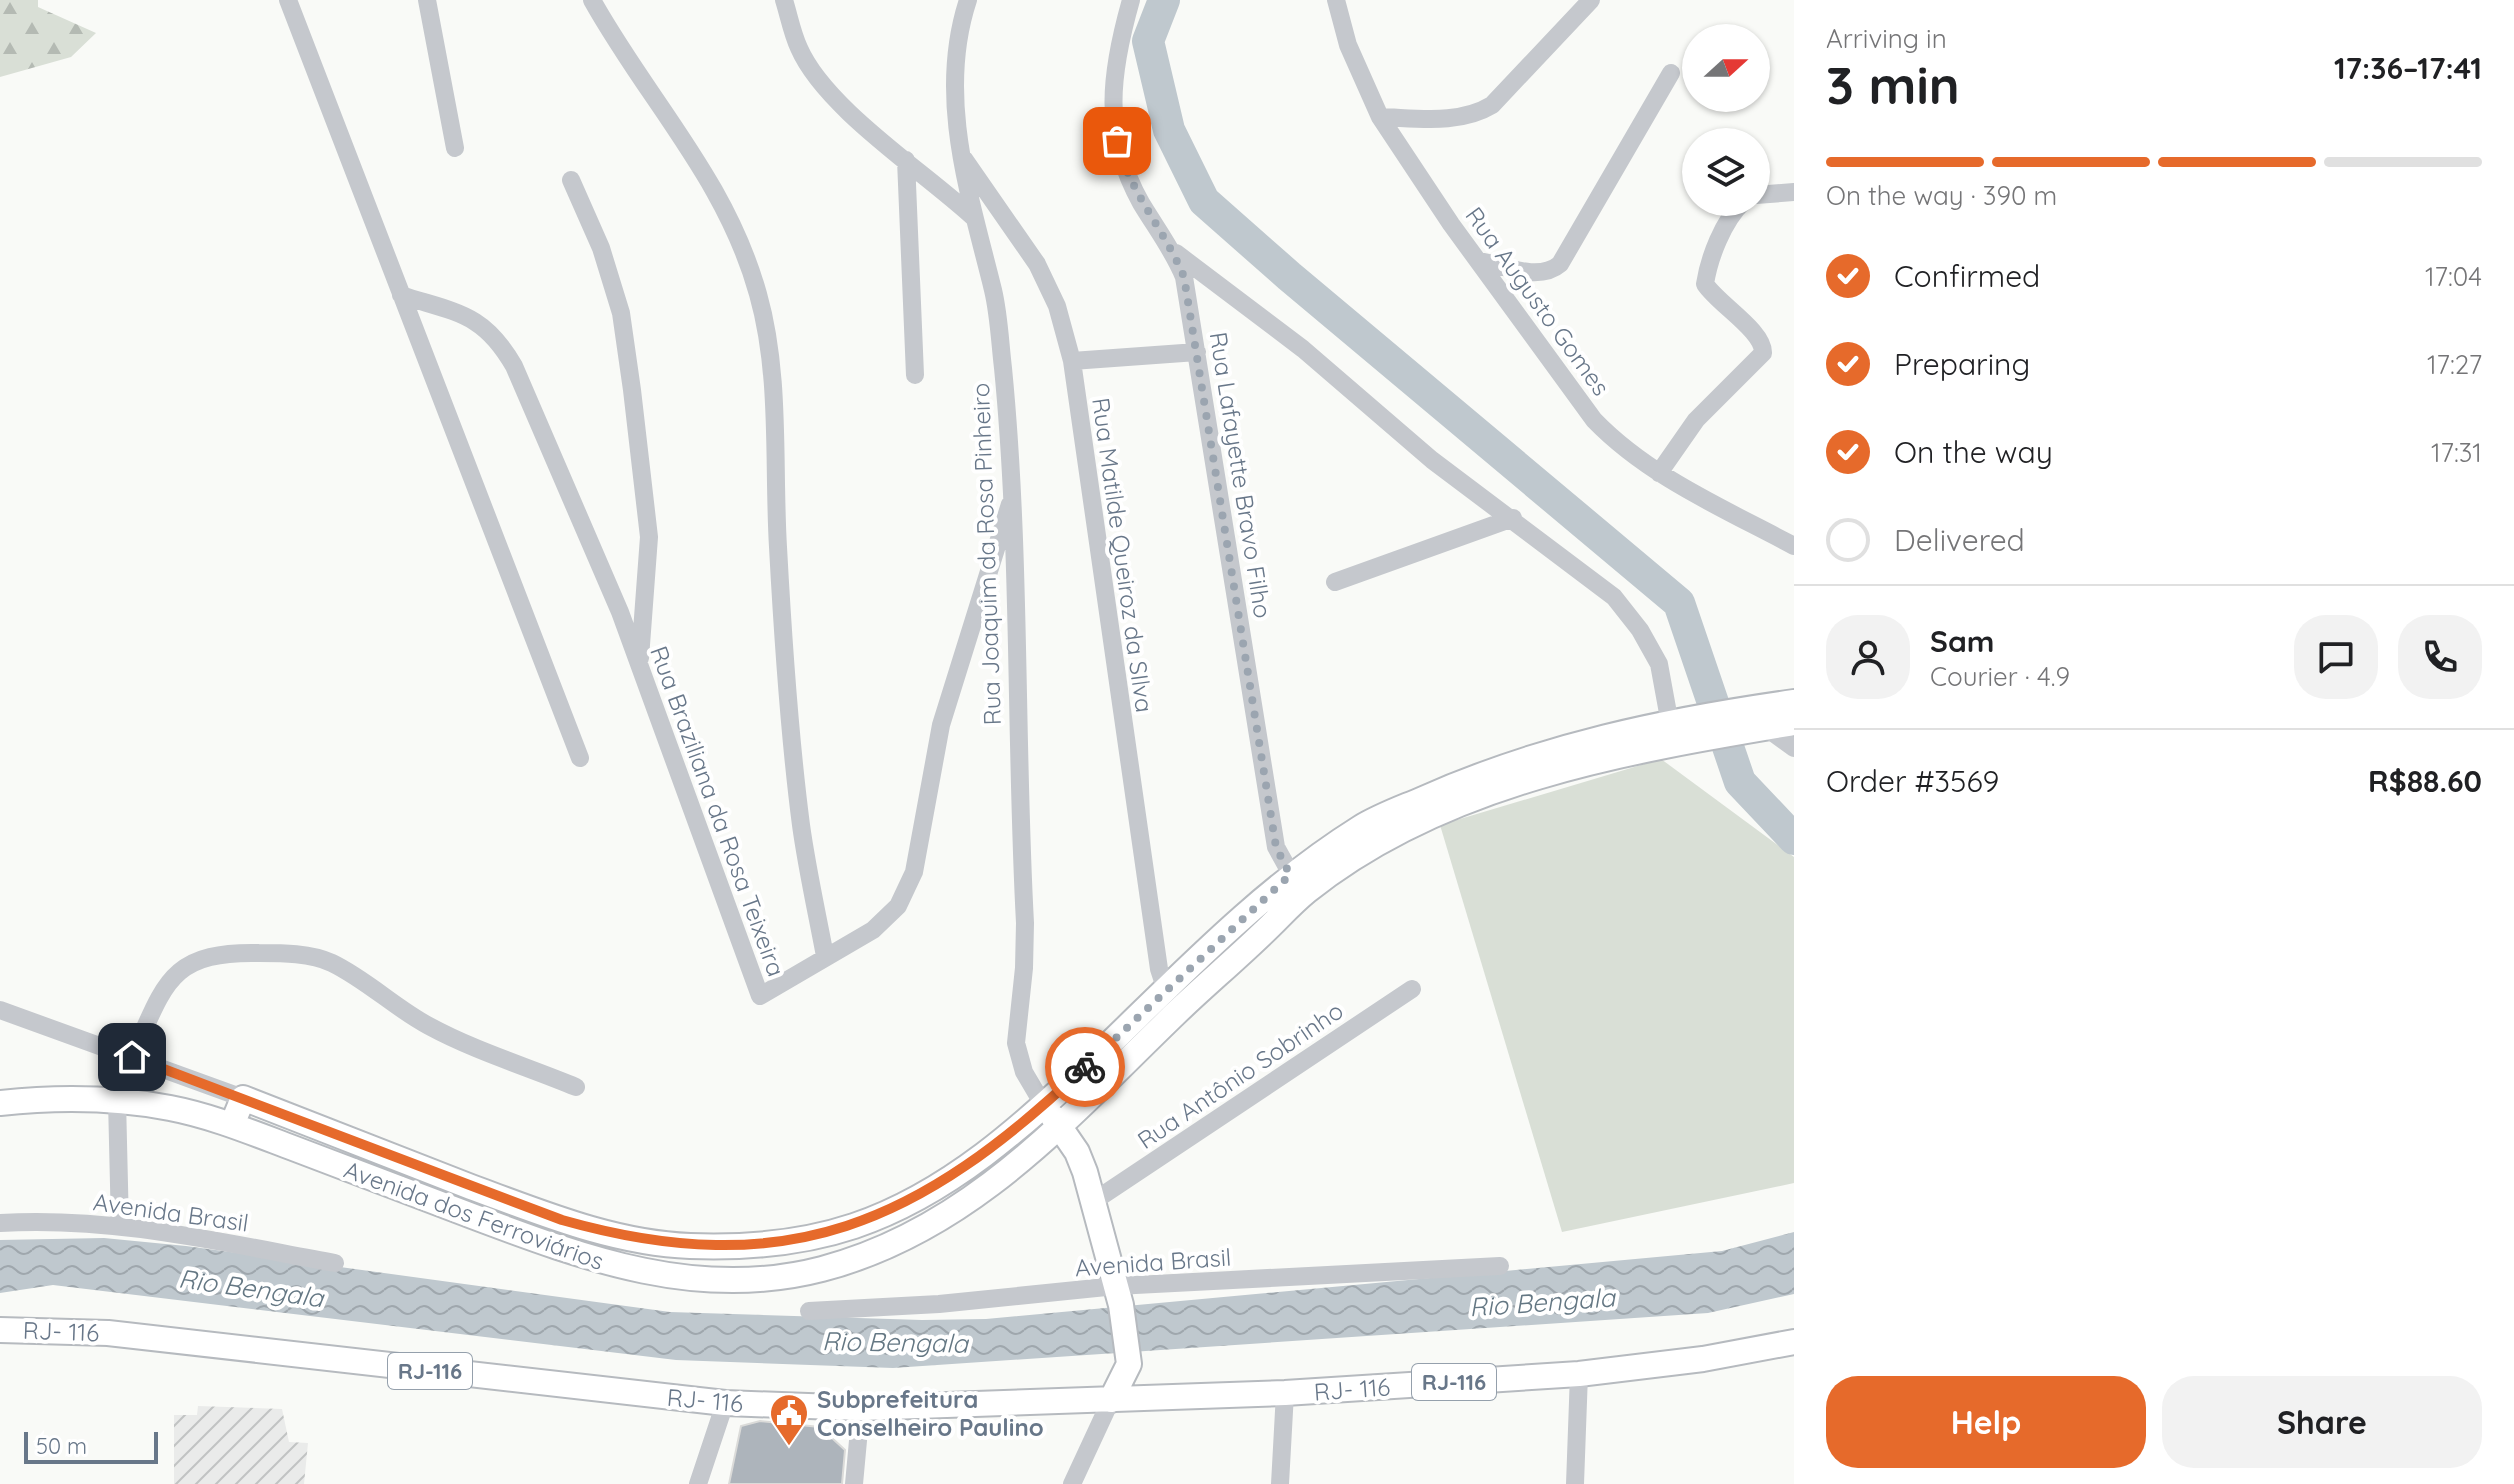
<!DOCTYPE html>
<html lang="en">
<head>
<meta charset="utf-8">
<style>
	:root { --surface:#fff; --page:#f2f2f2; --text:#202124; --muted:#757577; --line:#e0e0e0; --accent:#e66a2b }
	body { margin:0; font-family:Quicksand,sans-serif; background:var(--page); color:var(--text); height:100vh; display:flex; flex-direction:column; font-size:30px; white-space:nowrap }
	* { box-sizing:border-box; margin:0 }
	p { font-size:26px; color:var(--muted) }
	.icon { flex:none; width:44px; height:44px; fill:none; stroke:currentColor; stroke-width:2; stroke-linecap:round; stroke-linejoin:round }
	.map { position:relative; flex:1; overflow:hidden }
	.details { display:flex; flex-direction:column; background:var(--surface); width:720px }
	.details>* { flex:none }
	.needle { width:52px; rotate:69deg }
	.fabs { position:absolute; left:1682px; top:24px; display:grid; gap:16px }
	.fabs a { display:grid; place-items:center; width:88px; height:88px; border-radius:50%; background:var(--surface); box-shadow:0 2px 6px #0004; font-size:40px }
	.scale { position:absolute; left:24px; bottom:20px; width:134px; box-sizing:border-box; padding-left:8px; border:4px solid #687789; border-top:0; font-size:22px; line-height:28px; white-space:nowrap; color:#687789; -webkit-text-stroke:6px #fff; paint-order:stroke }
	.pin { position:absolute; display:grid; place-items:center; width:68px; height:68px; color:#fff; margin:-34px; border-radius:16px; box-shadow:0 4px 12px #0006 }
	.courier { position:absolute; display:grid; place-items:center; width:80px; height:80px; margin:-40px; border:6px solid #e66a2b; border-radius:50%; background:#fff; color:#222; box-shadow:0 2px 10px #0007 }
	.summary em { font-style:normal; font-weight:800 }
	.summary div { display:flex; flex-direction:column-reverse }
	.summary { display:flex; align-items:center; justify-content:space-between; height:136px; padding:0 32px }
	h1 { font-size:52px; font-weight:800; line-height:60px }
	.bar { display:grid; grid-template-columns:repeat(4,1fr); gap:12px 8px; align-content:center; height:96px; padding:0 32px }
	.bar i { height:10px; border-radius:6px; background:var(--line) }
	.bar .current { background:var(--accent) }
	.bar p { grid-column:span 4 }
	.line { display:flex; align-items:center; gap:20px; padding:0 32px; border-top:2px solid var(--line) }
	.line div { flex:1 }
	.round { display:grid; place-items:center; flex:none; width:84px; height:84px; border-radius:32px; background:var(--page) }
	ol { padding:0 32px; list-style:none }
	li { display:flex; align-items:center; gap:24px; height:88px }
	li p { margin-inline-start:auto }
	li .icon { padding:8px; border-radius:50%; background:var(--accent); color:#fff; stroke-width:4 }
	li:last-child { color:var(--muted) }
	li i { width:44px; height:44px; border:4px solid var(--line); border-radius:50% }
	.action { display:flex; gap:16px; margin-top:auto; padding:16px 32px }
	.action a { flex:1; height:92px; border-radius:32px; background:var(--accent); color:#fff; font-size:32px; font-weight:800; line-height:92px; text-align:center }
	.action a+a { background:var(--page); color:var(--text) }
	main { display:flex; flex:1; min-height:0 }
	.map>svg:first-child { display:block }
</style>
</head>
<body>
<main>
<div class="map">
<svg width="1794" height="1484" viewBox="0 0 1794 1484">
	<defs>
		<pattern id="industrial-furrows" width="10" height="10" patternUnits="userSpaceOnUse" patternTransform="scale(2)"><rect width="10" height="10" fill="#eaebea"/><path d="M-1 1l2-2M0 10L10 0M9 11l2-2" fill="none" stroke="#c1c3c3"/></pattern>
		<pattern id="forest-firs" width="22" height="20" patternUnits="userSpaceOnUse" patternTransform="scale(2)"><rect width="22" height="20" fill="#d9dfd6"/><path d="M5 1l3.5 6h-7zM16 11l3.5 6h-7z" fill="#b4bab3"/></pattern>
		<pattern id="water-waves" width="16" height="10" patternUnits="userSpaceOnUse" patternTransform="scale(2)"><rect width="16" height="10" fill="#bfc8ce"/><path d="M0 5q4-4 8 0t8 0" fill="none" stroke="#9fa7ad"/></pattern>
	</defs>
	<rect width="100%" height="100%" fill="#f9faf7"/>
	<path fill="url(#industrial-furrows)" d="M 198,1406 L 282,1409 L 289,1442 L 308,1443 L 304,1484 L 174,1484 L 174,1415 L 197,1415 Z"/>
	<path fill="url(#forest-firs)" d="M 0,0 L 38,0 L 38,7 L 96,33 L 71,57 L 0,77 Z"/>
	<path fill="#d9dfd6" d="M 1661,759 L 1794,857 L 1794,1183 L 1562,1232 L 1440,825 Z"/>
	<path fill="url(#water-waves)" d="M 1794,1232 L 1794,1294 L 1708,1313 L 893,1368 L 676,1360 L 53,1285 L 0,1293 L 0,1240 L 104,1238 L 186,1246 L 670,1312 L 922,1320 L 986,1319 L 1722,1251 Z"/>
	<g fill="none" stroke-linecap="round" stroke-linejoin="round">
		<path stroke="#bfc8ce" stroke-width="32" d="M 1164,0 L 1148,41 L 1169,130 L 1204,201 L 1289,276 L 1679,603 L 1740,782 L 1794,839"/>
	</g>
	<path fill="#adb4bb" stroke="#dbdbd9" stroke-width="2" d="M 760,1421 L 820,1427 L 845,1450 L 842,1484 L 729,1484 L 741,1426 Z"/>
	<g fill="none" stroke-linecap="round" stroke-linejoin="round">
		<g stroke="#b6babf" stroke-width="28">
			<path id="major" d="M 0,1103 C 57,1097 113,1097 170,1108 C 212,1116 253,1133 293,1148 C 353,1171 412,1193 472,1216 C 586,1259 699,1301 822,1269 C 971,1230 1068,1117 1175,1014 C 1203,987 1234,961 1263,933 C 1278,919 1291,904 1307,891 C 1443,782 1626,751 1794,723
				M 1053,1117 L 1077,1152 L 1085,1172 L 1121,1305 L 1129,1364 L 1111,1400
				M 232,1125 L 243,1098 C 319,1128 395,1158 471,1187 C 542,1213 613,1243 690,1246 C 744,1248 803,1243 854,1226 C 949,1194 1025,1124 1096,1057 C 1180,976 1261,890 1360,828 C 1379,816 1402,808 1423,799 C 1542,746 1666,720 1794,702
				M 0,1330 L 108,1333 L 725,1403 L 861,1408 L 1285,1393 L 1579,1374 L 1703,1359 L 1794,1342"/>
		</g>
		<path stroke="#c5c8cd" stroke-width="18" d="M 288,0 L 580,758
			M 427,0 L 455,148
			M 592,0 C 649,102 726,179 758,294 C 781,375 773,464 778,547 C 783,640 789,733 801,825 C 807,869 817,913 825,956
			M 784,0 C 789,16 792,33 799,48 C 825,108 923,171 973,217
			M 968,0 C 936,97 970,196 993,290 C 999,315 1000,343 1003,368 C 1021,552 1015,739 1025,923 L 1024,968 L 1016,1043 L 1024,1072 L 1044,1106
			M 1131,0 C 1110,74 1102,133 1141,203 C 1156,228 1173,250 1184,277 L 1276,847 L 1297,885
			M 1336,0 L 1348,45 L 1380,117 L 1451,224 L 1594,420 C 1649,477 1725,509 1794,546
			M 1380,117 C 1417,118 1459,125 1492,105 L 1591,0
			M 964,159 L 1037,264 L 1057,306 L 1072,361 L 1159,969 L 1174,1015
			M 906,160 L 915,375
			M 571,180 L 601,248 L 621,313 L 632,390 L 649,537 L 640,658
			M 1756,195 L 1794,192
			M 1176,253 L 1303,349 L 1432,460 L 1614,597 L 1640,630 L 1659,664 L 1672,735
			M 1480,261 C 1505,266 1539,282 1560,264 L 1671,73
			M 401,295 C 456,313 483,312 514,366 L 620,612 L 760,996 L 873,930 L 898,906 L 914,872 L 941,725 L 1010,504
			M 1072,361 L 1197,352
			M 1659,473 L 1696,420 L 1763,353 C 1764,331 1718,304 1705,284 C 1709,258 1723,221 1743,202
			M 1335,582 L 1513,518
			M 1761,724 L 1794,748
			M 0,1010 L 243,1098
			M 132,1057 C 165,984 169,951 259,953 C 282,953 311,953 332,963 C 367,980 395,1008 429,1026 C 475,1051 528,1067 576,1087
			M 117,1100 L 120,1227
			M 1094,1201 L 1412,989
			M 0,1223 C 112,1216 225,1243 335,1263
			M 809,1311 L 939,1304 L 1116,1286 L 1500,1266
			M 698,1484 L 725,1403
			M 854,1484 L 861,1408
			M 1072,1484 L 1111,1400
			M 1280,1484 L 1285,1393
			M 1575,1484 L 1579,1374"/>
		<use href="#major" stroke="#fff" stroke-width="24"/>
	</g>
	<g fill="none" stroke-linecap="round" stroke-linejoin="round">
		<path stroke="#9ba5b0" stroke-width="8" stroke-dasharray="0 14.4" d="M 1085,1067 L 1290,875 L 1276,847 L 1184,277 C 1165,230 1129,192 1117,141"/>
		<path stroke="#e66a2b" stroke-width="10" d="M 132,1057 L 562,1220 C 788,1284 920,1223 1085,1067"/>
	</g>
	<defs>
		<g id="civic-pin" transform="scale(2)"><path d="M0 17L-7.5 6A9.5 9.5 0 1 1 7.5 6Z" fill="#e66a2b" stroke="#fff"/><path d="M-.6-6.5H3V-4.5H.6V-3L4-1V1h2V6H-6V1h2V-1L-.6-3ZM-1.2 2.5V6h2.4V2.5Z" fill="#fff"/></g>
	</defs>
	<g fill-rule="evenodd">
		<use href="#civic-pin" x="789" y="1413"/>
	</g>
	<g text-anchor="middle" dominant-baseline="central" stroke-width="8" stroke-linejoin="round" paint-order="stroke">
		<g fill="#fff" stroke="#95a0ac" stroke-width="2">
			<rect x="388" y="1353" width="84" height="36" rx="6"/>
			<rect x="1412" y="1364" width="84" height="36" rx="6"/>
		</g>
		<g font-size="22" font-weight="bold" fill="#687789">
			<text x="430" y="1371">RJ-116</text>
			<text x="1454" y="1382">RJ-116</text>
		</g>
		<g font-size="24" fill="#687789" stroke="#fff">
			<text transform="translate(1538 301) rotate(54)">Rua Augusto Gomes</text>
			<text transform="translate(1241 475) rotate(81)">Rua Lafayette Bravo Filho</text>
			<text transform="translate(986 554) rotate(-92)">Rua Joaquim da Rosa Pinheiro</text>
			<text transform="translate(1123 555) rotate(82)">Rua Matilde Queiroz da SIlva</text>
			<text transform="translate(718 811) rotate(70)">Rua Braziliana da Rosa Teixeira</text>
			<text transform="translate(1240 1075) rotate(-34)">Rua Antônio Sobrinho</text>
			<text transform="translate(171 1212) rotate(8)">Avenida Brasil</text>
			<text transform="translate(474 1215) rotate(20)">Avenida dos Ferroviários</text>
			<text transform="translate(1153 1262) rotate(-4)">Avenida Brasil</text>
			<text transform="translate(61 1331) rotate(2)">RJ- 116</text>
			<text transform="translate(1352 1389) rotate(-4)">RJ- 116</text>
			<text transform="translate(705 1400) rotate(5)">RJ- 116</text>
		</g>
		<g font-size="24" font-weight="bold" fill="#687789" stroke="#fff" text-anchor="start">
			<text x="817" y="1399">Subprefeitura<tspan x="817" dy="28">Conselheiro Paulino</tspan></text>
		</g>
		<g font-size="26" font-style="italic" fill="#647783" stroke="#fff">
			<text transform="translate(251 1288) rotate(8)">Rio Bengala</text>
			<text transform="translate(1542 1302) rotate(-4)">Rio Bengala</text>
			<text transform="translate(895 1342) rotate(1)">Rio Bengala</text>
		</g>
	</g>
</svg>
<div class="fabs">
<a><svg class="needle" viewBox="-14 -14 28 28"><path d="M0-13l5 13h-10z" fill="#e53935"/><path d="M0 13l5-13h-10z" fill="#757577"/></svg></a>
<a><svg class="icon" aria-label="layers" viewBox="0 0 24 24"><path d="M12 4l9 5-9 5-9-5zM3 14l9 5 9-5"/></svg></a>
</div>
<div class="scale">50 m</div>
<div class="pin" style="left:1117px;top:141px;background:#ea580c"><svg class="icon" aria-label="bag" viewBox="0 0 24 24"><path d="M5 8h14l-1 12H6zM9 8a3 3 0 0 1 6 0"/></svg></div>
<div class="pin" style="left:132px;top:1057px;background:#1f2937"><svg class="icon" aria-label="home" viewBox="0 0 24 24"><path d="M3 11l9-7 9 7M6 9v11h12V9"/></svg></div>
<div class="courier" style="left:1085px;top:1067px"><svg class="icon" aria-label="bike" viewBox="0 0 24 24"><circle cx="6" cy="16" r="4"/><circle cx="18" cy="16" r="4"/><path d="M6 16l4-8h5l3 8M10 8l3 8H6M13 5h3"/></svg></div>
</div>
<section class="details">
<div class="summary"><div><h1>3 min</h1><p>Arriving in</p></div><em>17:36–17:41</em></div>
<div class="bar"><i class="current"></i><i class="current"></i><i class="current"></i><i></i><p>On the way · 390 m</p></div>
<ol>
<li><svg class="icon" aria-label="check" viewBox="0 0 24 24"><path d="M5 12l5 5 9-10"/></svg>Confirmed<p>17:04</p></li>
<li><svg class="icon" aria-label="check" viewBox="0 0 24 24"><path d="M5 12l5 5 9-10"/></svg>Preparing<p>17:27</p></li>
<li><svg class="icon" aria-label="check" viewBox="0 0 24 24"><path d="M5 12l5 5 9-10"/></svg>On the way<p>17:31</p></li>
<li><i></i>Delivered</li>
</ol>
<div class="line" style="height:144px"><a class="round"><svg class="icon" aria-label="person" viewBox="0 0 24 24"><circle cx="12" cy="8" r="4"/><path d="M4 21q1-7 8-7t8 7"/></svg></a><div><b>Sam</b><p>Courier · 4.9</p></div><a class="round"><svg class="icon" aria-label="chat" viewBox="0 0 24 24"><path d="M4 5h16v11H9l-5 4z"/></svg></a><a class="round"><svg class="icon" aria-label="phone" viewBox="0 0 24 24"><path d="M5 4h4l2 5-3 2q2 4 5 5l2-3 5 2v4C11 20 4 13 5 4z"/></svg></a></div>
<div class="line" style="height:104px"><div>Order #3569</div><b>R$88.60</b></div>
<div class="action"><a>Help</a><a>Share</a></div>
</section>
</main>
</body>
</html>
